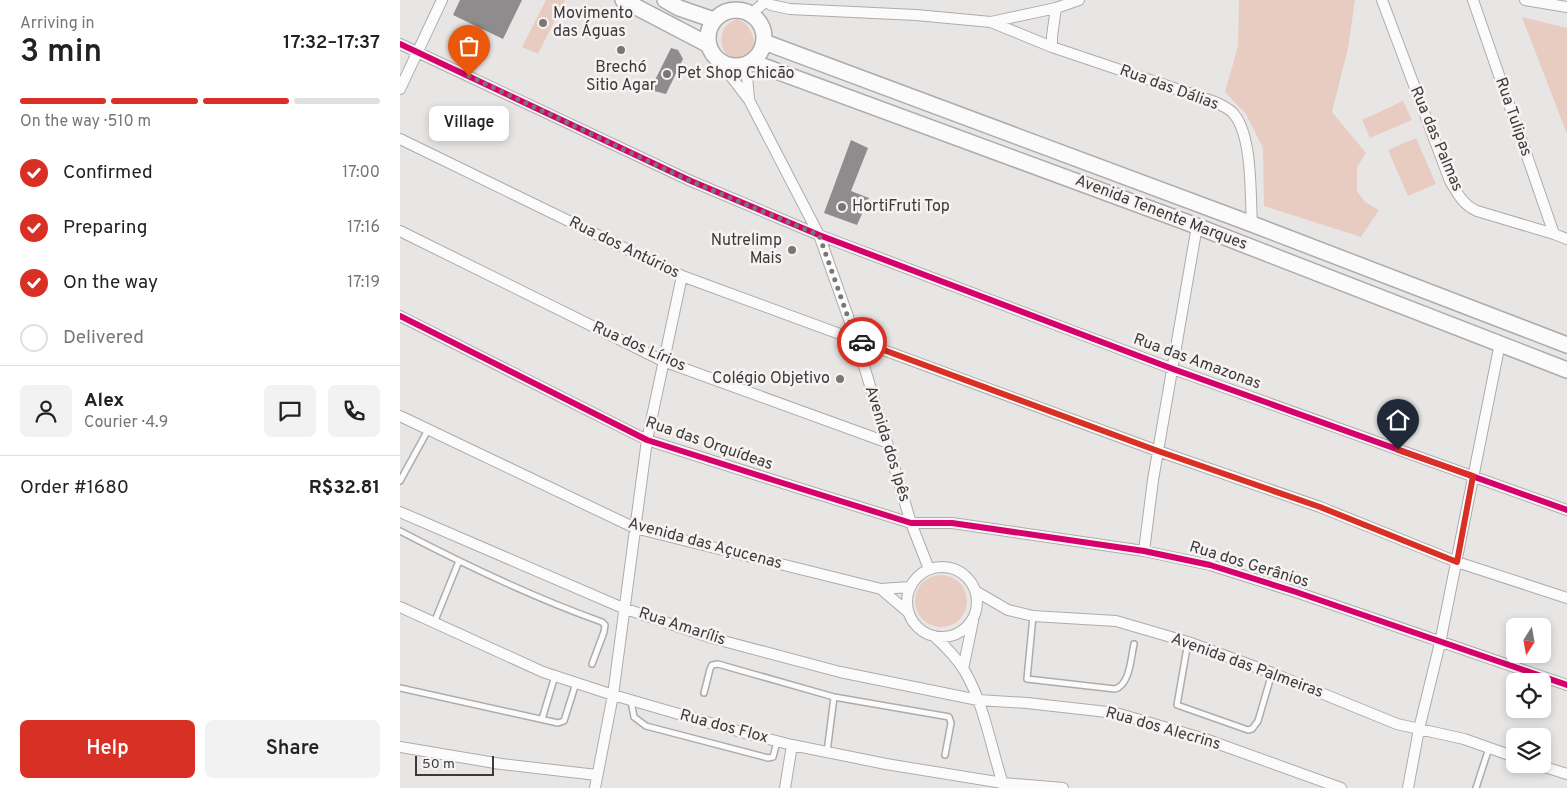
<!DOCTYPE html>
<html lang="en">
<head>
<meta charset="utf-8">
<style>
	:root { --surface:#fff; --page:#f2f2f2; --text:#222; --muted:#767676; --line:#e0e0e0; --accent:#d93025 }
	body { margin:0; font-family:Overpass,sans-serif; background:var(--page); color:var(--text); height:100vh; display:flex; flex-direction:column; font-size:19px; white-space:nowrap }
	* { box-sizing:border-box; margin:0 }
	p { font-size:16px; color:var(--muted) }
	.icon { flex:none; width:28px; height:28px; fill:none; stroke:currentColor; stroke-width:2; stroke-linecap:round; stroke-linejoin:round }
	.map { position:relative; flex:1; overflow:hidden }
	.drawer { display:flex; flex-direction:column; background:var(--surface); width:400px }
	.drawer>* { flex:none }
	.needle { width:32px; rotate:191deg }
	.tools { position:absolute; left:1106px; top:618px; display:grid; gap:10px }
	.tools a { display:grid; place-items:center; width:45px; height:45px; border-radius:8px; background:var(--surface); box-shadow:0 2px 8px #0003; font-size:25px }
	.scale { position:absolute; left:15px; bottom:12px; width:79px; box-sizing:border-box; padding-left:5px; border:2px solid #3c3b3b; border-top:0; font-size:14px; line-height:18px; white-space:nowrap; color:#3c3b3b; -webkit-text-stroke:4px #f6f3f2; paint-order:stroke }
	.pin { position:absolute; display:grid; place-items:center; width:42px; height:42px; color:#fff; margin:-51px -21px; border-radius:50% 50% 50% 0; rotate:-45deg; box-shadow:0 0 5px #0007 }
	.pin .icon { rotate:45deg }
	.courier { position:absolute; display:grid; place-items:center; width:50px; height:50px; margin:-25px; border:4px solid #d93025; border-radius:50%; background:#fff; color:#222; box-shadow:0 1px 6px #0007 }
	.bubble { position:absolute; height:35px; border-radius:8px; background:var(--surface); box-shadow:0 2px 8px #0003; font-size:16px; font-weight:600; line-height:35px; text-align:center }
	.head em { font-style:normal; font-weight:600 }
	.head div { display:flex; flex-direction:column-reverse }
	.head { display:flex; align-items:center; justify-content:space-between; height:85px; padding:0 20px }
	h1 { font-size:32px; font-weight:600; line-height:38px }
	.bar { display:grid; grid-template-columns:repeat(4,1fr); gap:8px 5px; align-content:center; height:60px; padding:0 20px }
	.bar i { height:6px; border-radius:4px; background:var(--line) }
	.bar .selected { background:var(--accent) }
	.bar p { grid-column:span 4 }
	.line { display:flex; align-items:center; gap:12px; padding:0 20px; border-top:1px solid var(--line) }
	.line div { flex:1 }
	.round { display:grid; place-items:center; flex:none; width:52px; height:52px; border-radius:8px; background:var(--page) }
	ol { padding:0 20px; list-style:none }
	li { display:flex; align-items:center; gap:15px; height:55px }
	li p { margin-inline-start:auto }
	li .icon { padding:5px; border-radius:50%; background:var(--accent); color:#fff; stroke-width:4 }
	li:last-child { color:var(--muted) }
	li i { width:28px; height:28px; border:2px solid var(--line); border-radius:50% }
	.action { display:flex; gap:10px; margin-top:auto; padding:10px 20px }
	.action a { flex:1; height:58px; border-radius:8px; background:var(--accent); color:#fff; font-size:20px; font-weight:600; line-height:58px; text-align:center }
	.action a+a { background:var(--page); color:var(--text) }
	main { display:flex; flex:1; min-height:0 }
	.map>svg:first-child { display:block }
</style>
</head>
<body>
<main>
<section class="drawer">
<div class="head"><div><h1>3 min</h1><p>Arriving in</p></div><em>17:32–17:37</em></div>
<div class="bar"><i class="selected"></i><i class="selected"></i><i class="selected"></i><i></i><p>On the way · 510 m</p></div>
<ol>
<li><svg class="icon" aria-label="check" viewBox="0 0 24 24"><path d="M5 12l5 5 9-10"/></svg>Confirmed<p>17:00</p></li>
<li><svg class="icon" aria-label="check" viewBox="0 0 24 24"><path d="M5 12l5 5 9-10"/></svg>Preparing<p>17:16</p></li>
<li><svg class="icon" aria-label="check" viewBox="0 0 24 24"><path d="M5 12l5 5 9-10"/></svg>On the way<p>17:19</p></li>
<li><i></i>Delivered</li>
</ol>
<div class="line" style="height:90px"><a class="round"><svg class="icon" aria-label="person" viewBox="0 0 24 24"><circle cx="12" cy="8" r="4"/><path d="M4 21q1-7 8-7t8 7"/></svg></a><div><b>Alex</b><p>Courier · 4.9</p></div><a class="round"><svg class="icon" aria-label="chat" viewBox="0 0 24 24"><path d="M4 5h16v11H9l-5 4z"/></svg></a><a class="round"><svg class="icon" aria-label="phone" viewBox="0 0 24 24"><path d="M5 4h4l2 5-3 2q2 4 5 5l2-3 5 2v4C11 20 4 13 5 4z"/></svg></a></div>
<div class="line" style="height:65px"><div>Order #1680</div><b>R$32.81</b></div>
<div class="action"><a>Help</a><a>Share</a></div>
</section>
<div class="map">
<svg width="1167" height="788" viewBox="0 0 1167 788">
	<rect width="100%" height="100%" fill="#e8e6e5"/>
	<path fill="#e8ccc2" d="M 146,0 L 165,0 L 138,54 L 122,47 Z
		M 839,0 L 955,0 L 948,48 L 932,112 L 966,153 L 957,167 L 957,191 L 965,202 L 979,210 L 961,237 L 864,206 L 863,148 L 846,114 L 825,92 L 838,46 Z
		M 1122,17 L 1167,28 L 1167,134 Z
		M 337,19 C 350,23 352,34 356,46 L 350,57 L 337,62 C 317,54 315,26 337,19 Z
		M 1003,101 L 1012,120 L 970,138 L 962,120 Z
		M 1016,138 L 1036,184 L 1008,196 L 988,150 Z
		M515 601a26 26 0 1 1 52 0a26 26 0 1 1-52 0Z"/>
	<path fill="#8e8c8c" d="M 60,0 L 122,0 L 103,39 L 53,15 Z
		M 271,48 L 278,50 L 283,59 L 266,94 L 250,90 Z
		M 451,140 L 468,148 L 451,191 L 469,198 L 457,225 L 424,213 Z"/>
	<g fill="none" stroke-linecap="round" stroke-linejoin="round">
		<g stroke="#aeacab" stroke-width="8">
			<path id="lane" d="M 0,481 L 28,430
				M 0,531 C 65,565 132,597 202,622 L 205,625 L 204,632 L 192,664
				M 633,616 L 627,679 L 715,689 C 730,685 731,657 734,644
				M 34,623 L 59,561
				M 788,642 L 777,705 L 848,730 L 852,729 L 858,721 L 872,673
				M 0,688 L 158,723 L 164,721 L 176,683
				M 304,693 L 310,669 L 312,665 L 318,664 L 434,697 L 544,716 L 549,717 L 551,723 L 545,755
				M 231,701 L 234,717 L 246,726 L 368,758 L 373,757 L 377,742
				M 142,719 L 155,676
				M 427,752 L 434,697
				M 1076,788 L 1089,748"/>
		</g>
		<g stroke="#aeacab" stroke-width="12">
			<path id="street" d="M 363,0 L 371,5 L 390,9 L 516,15 L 591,22 L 656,8 L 679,0
				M 982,0 L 1050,181 C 1058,194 1063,205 1077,211 L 1154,234 L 1167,239
				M 1073,0 L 1154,234
				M 1125,0 L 1167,7
				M 351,14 L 365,2
				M 591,22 L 652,47 L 815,102 C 821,105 828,108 832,112 C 853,133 850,194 852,224
				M 0,44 L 291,181 L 419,235 L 773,369 L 1167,510
				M 652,47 L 652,36 L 656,8
				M 320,62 L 349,100 L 419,235 L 456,339 L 511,523 L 529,569
				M 346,65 L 349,99
				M 0,89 L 42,0
				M 0,139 L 282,276 L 758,451 L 920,507 L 1057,562 L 1167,598
				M 0,231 L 263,361 L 486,442
				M 0,316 L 247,440 L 373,480 L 511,523 L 552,523 L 744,551 L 810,565 L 896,592 L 1167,685
				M 0,416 L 235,528 L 481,589 L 510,587
				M 0,512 L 223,608 L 312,638 L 440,672 L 578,700 L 627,703 L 716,713 L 805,739 L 941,788
				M 744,551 L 753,480 L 797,226
				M507 602a35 35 0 1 1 70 0a35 35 0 1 1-70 0Z
				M 481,589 L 509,613
				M 577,592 L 608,610 L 633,616 L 716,621 L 788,642 L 872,673 L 997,724 L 1064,739 L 1115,757
				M 0,607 L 143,672 L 213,695 L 341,732 L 392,745 L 486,764 L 603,783 L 663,788
				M 534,636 C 545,646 556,657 564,670 C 585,705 591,749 604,787
				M 563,669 L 573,621
				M 0,747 L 101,764 L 197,775
				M 1135,764 L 1167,774
				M 195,788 L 213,695 L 247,440 L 282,276
				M 385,788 L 392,745
				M 1008,788 L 1019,729 L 1040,643 L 1100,343"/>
		</g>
		<g stroke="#aeacab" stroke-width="18">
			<path id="secondary" d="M 223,0 L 307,44
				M 265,0 L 279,8 L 314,20
				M308 38a28 28 0 1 1 56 0a28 28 0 1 1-56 0Z
				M 364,42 L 852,224 L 1167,345
				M 352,62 L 786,222 L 1167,370"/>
		</g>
		<use href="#lane" stroke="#fcfbfb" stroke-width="5"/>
		<use href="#street" stroke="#fcfbfb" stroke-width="10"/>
		<use href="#secondary" stroke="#fcfbfb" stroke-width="15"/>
		<g stroke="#f6f3f2" stroke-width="9">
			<path id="cycleway" d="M 0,44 L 291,181 L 419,235 L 773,369 L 1167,510
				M 0,316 L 247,440 L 373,480 L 511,523 L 552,523 L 744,551 L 810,565 L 896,592 L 1167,685"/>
		</g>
		<use href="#cycleway" stroke="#d6006c" stroke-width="6"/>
	</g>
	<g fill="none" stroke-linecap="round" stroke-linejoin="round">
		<path stroke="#787776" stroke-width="5" stroke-dasharray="0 9" d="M 69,76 L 290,181 L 419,235 L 456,340 L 462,342"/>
		<path stroke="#d93025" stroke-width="6" d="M 462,342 L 758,451 L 920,507 L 1057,562 L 1073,476 L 998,450"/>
	</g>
	<g fill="#787776" stroke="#f6f3f2" stroke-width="2">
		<circle cx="143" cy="23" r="5"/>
		<circle cx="221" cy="50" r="5"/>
		<circle cx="267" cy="74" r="5"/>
		<circle cx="442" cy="207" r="5"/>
		<circle cx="392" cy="250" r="5"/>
		<circle cx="440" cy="379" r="5"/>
	</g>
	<g text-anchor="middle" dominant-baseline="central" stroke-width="5" stroke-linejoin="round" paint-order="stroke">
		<g font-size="16" fill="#3c3b3b" stroke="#f6f3f2" text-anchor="start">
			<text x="153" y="14">Movimento<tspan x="153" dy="18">das Águas</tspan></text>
			<text x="221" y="68" text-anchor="middle">Brechó<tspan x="221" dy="18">Sitio Agar</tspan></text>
			<text x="277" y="74">Pet Shop Chicão</text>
			<text x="452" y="207">HortiFruti Top</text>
			<text x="382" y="241" text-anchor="end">Nutrelimp<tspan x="382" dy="18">Mais</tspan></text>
			<text x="430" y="379" text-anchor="end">Colégio Objetivo</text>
		</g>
		<g font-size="16" fill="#3c3b3b" stroke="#f6f3f2">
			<text transform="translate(769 88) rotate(20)">Rua das Dálias</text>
			<text transform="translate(1113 117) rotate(71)">Rua Tulipas</text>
			<text transform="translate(1036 139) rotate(67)">Rua das Palmas</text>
			<text transform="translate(761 213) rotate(21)">Avenida Tenente Marques</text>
			<text transform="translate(224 248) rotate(26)">Rua dos Antúrios</text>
			<text transform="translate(239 347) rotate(24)">Rua dos Lírios</text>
			<text transform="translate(797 362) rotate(20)">Rua das Amazonas</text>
			<text transform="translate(309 444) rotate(19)">Rua das Orquídeas</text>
			<text transform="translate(487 444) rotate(73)">Avenida dos Ipês</text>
			<text transform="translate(305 544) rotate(15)">Avenida das Açucenas</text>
			<text transform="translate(849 565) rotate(17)">Rua dos Gerânios</text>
			<text transform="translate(282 627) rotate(18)">Rua Amarílis</text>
			<text transform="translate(847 666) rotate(20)">Avenida das Palmeiras</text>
			<text transform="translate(324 727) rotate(15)">Rua dos Flox</text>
			<text transform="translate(763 729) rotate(16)">Rua dos Alecrins</text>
		</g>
	</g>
</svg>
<div class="tools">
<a><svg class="needle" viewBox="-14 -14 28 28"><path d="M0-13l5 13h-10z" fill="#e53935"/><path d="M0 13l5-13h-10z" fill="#767676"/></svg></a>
<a><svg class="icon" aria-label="locate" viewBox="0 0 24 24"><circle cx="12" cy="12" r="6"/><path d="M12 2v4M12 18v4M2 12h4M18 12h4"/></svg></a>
<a><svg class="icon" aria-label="layers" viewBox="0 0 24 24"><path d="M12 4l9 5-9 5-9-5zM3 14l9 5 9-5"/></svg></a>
</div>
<div class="scale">50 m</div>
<div class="pin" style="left:69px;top:76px;background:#ea580c"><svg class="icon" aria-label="bag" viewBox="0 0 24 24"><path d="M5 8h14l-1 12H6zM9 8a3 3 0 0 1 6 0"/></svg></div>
<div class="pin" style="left:998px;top:450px;background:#1f2937"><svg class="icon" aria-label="home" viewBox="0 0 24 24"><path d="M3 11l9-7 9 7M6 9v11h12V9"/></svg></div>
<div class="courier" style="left:462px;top:342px"><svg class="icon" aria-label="car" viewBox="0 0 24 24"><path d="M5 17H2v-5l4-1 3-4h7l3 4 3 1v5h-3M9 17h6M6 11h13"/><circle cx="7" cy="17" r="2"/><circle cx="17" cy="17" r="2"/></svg></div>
<div class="bubble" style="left:29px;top:106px;width:80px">Village</div>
</div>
</main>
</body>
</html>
